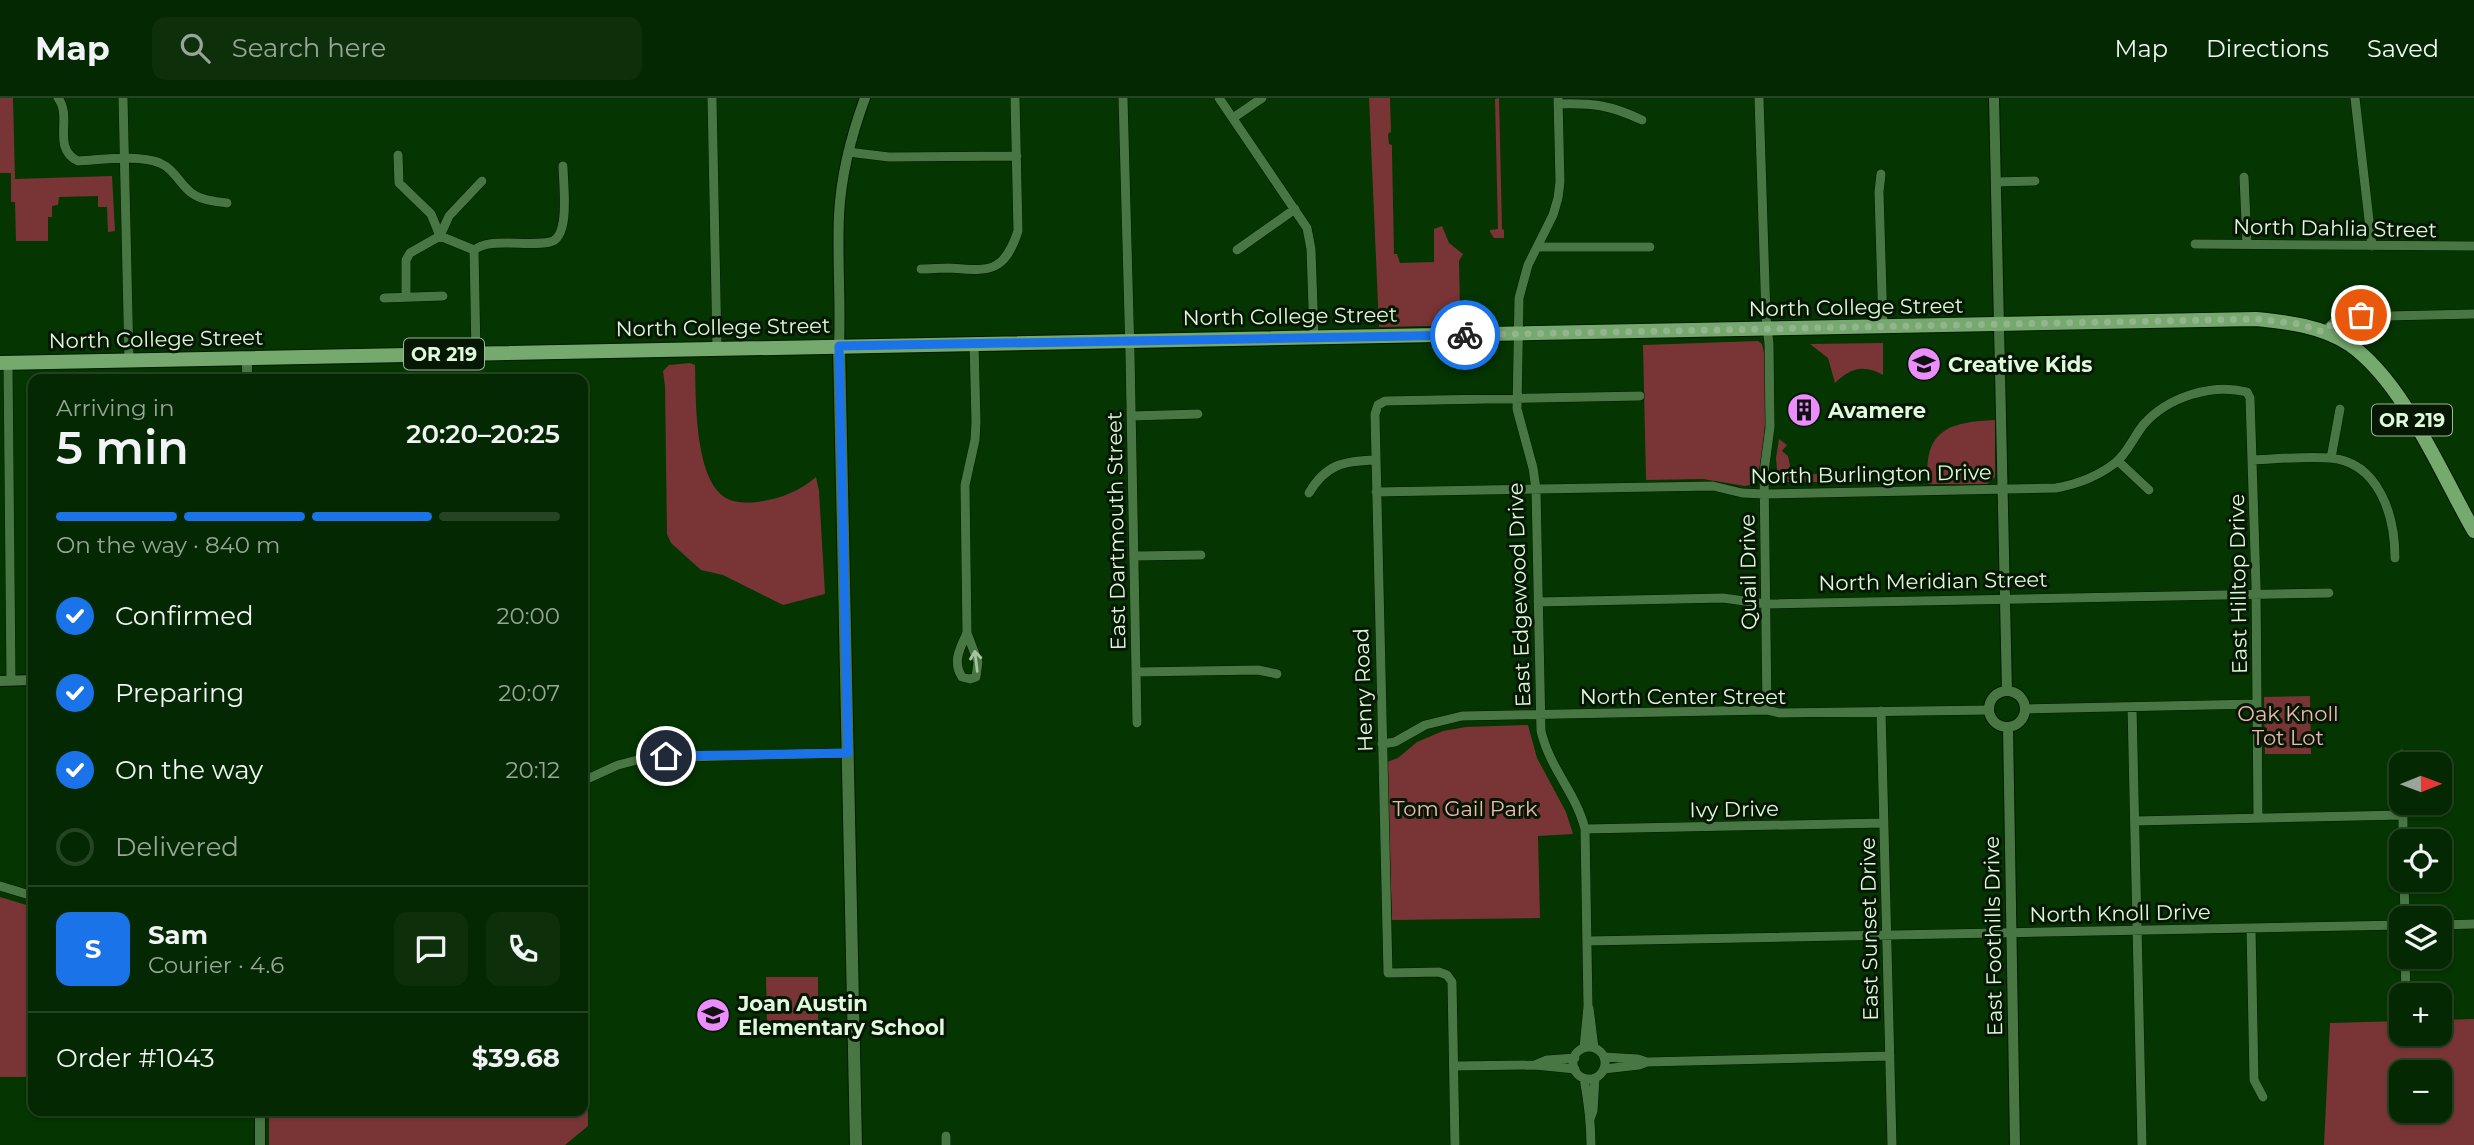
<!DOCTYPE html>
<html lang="en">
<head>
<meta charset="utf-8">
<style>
	:root { --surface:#042801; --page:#0d300b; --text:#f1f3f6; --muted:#97a699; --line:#254423; --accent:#1a73e8 }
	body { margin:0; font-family:Montserrat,sans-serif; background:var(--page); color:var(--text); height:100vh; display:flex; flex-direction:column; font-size:26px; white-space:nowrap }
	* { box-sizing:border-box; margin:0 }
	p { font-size:23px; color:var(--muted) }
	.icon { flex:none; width:38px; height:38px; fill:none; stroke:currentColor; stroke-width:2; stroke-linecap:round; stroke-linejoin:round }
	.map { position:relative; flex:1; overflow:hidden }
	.panel { position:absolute; left:28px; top:276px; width:560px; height:742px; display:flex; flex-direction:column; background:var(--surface); border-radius:14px; box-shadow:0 2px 5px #0004,0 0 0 2px var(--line) }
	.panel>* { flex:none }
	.needle { width:46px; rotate:89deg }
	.tools { position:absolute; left:2389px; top:654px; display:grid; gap:14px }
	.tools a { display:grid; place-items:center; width:63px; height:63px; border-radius:14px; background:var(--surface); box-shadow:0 2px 5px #0004,0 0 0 2px var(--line); font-size:35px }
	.pin { position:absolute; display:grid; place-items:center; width:60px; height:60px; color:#fff; margin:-30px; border:4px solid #fff; border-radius:50%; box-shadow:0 2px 7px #0007 }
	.courier { position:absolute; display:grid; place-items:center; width:70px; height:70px; margin:-35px; border:5px solid #1a73e8; border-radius:50%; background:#fff; color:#222; box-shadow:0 2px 9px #0007 }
	.overview em { font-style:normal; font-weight:600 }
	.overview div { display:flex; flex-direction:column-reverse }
	.overview { display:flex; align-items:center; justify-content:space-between; height:119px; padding:0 28px }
	h1 { font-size:46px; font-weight:600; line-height:52px }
	.bar { display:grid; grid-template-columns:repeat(4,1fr); gap:10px 7px; align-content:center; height:84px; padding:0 28px }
	.bar i { height:9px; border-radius:5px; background:var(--line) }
	.bar .active { background:var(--accent) }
	.bar p { grid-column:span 4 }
	.line { display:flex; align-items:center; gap:18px; padding:0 28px; border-top:2px solid var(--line) }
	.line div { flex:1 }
	.round { display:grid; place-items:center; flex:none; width:74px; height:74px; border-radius:14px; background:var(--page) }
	ol { padding:0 28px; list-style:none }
	li { display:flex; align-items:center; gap:21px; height:77px }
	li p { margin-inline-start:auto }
	li .icon { padding:7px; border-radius:50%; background:var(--accent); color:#fff; stroke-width:4 }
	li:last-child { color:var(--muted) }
	li i { width:38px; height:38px; border:4px solid var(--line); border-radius:50% }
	header { display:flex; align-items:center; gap:42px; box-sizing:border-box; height:98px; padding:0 35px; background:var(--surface); border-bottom:2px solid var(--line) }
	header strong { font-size:33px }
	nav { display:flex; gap:38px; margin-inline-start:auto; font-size:24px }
	.search { width:490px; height:63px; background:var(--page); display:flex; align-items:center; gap:18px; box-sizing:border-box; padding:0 24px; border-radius:14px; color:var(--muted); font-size:26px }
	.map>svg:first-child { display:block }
</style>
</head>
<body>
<header>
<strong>Map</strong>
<div class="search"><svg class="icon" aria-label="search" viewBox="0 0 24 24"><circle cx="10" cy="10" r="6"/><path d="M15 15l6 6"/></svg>Search here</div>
<nav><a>Map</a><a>Directions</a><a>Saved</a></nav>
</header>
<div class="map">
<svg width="2474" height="1047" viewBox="0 0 2474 1047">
	<rect width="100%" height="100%" fill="#053501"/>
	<path fill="#793535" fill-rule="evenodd" d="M 0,0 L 13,0 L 15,81 L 112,78 L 115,133 L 108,134 L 107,109 L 98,109 L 98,98 L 59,99 L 58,107 L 52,108 L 52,119 L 48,119 L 48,143 L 16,143 L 15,104 L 11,104 L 11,75 L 0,75 Z
		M 1369,0 L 1390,0 L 1391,34 L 1388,36 L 1389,46 L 1392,47 L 1392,54 L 1394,156 L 1397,156 L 1400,165 L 1434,164 L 1434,131 L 1442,128 L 1449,145 L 1463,156 L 1459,163 L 1460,213 L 1474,227 L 1379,229 Z
		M 1499,0 L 1502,131 L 1504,132 L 1504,140 L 1494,140 L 1490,134 L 1490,132 L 1498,131 L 1495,1 Z
		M 1758,243 L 1762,246 C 1770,275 1766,359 1755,386 L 1745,388 L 1703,381 L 1646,382 L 1643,247 Z
		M 1883,245 L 1883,277 C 1864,266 1850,270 1835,285 L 1828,260 L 1810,246 Z
		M 690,265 L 695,267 C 696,299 694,381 726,400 C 735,405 747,405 757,404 C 780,401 798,394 816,379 L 819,393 L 825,496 L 783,507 L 723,477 L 701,472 L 671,445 L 667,436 L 665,288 L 663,273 L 669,267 Z
		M 1995,322 L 1995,379 L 1987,386 L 1928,386 C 1923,333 1947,324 1995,322 Z
		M 1779,341 L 1787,347 L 1782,353 L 1788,358 L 1791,372 L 1806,378 L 1809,376 L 1848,377 L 1849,384 L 1778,384 L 1776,360 Z
		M 2310,598 L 2311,656 L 2265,656 L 2264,599 Z
		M 1528,627 L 1537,660 L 1566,714 L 1573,736 L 1538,738 L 1540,820 L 1392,822 L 1387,664 L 1398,660 L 1417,644 L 1443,633 L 1466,629 Z
		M 585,689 L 588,1028 L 565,1047 L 269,1047 L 269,1013 L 583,1013 L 583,690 Z
		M 0,799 L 33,809 L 33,860 L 27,865 L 28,961 L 33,966 L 33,979 L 0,979 Z
		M 766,879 L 818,879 L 818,922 L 767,923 Z
		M 2474,921 L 2474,1047 L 2324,1047 L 2330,925 L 2401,923 L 2401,936 L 2440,936 L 2440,922 ZM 2401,975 L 2440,975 L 2440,1013 L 2401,1013 Z"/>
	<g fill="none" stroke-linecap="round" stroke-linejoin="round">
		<g stroke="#001a00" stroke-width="10">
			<path id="minor" d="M 58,0 C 73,19 51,50 78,63 C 101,62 139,56 160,65 C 173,71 177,81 187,91 C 197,102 213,103 227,105
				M 123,0 L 129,262
				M 712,0 L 717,250
				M 1123,0 L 1130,256 L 1137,625
				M 1219,0 L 1307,130 L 1311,151 L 1314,238
				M 1558,0 L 1560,84 L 1558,100 L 1553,117 L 1528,167 L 1519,200 L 1517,311 L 1533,370 L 1536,391 L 1541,633 C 1550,671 1576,695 1585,731 L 1588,908 L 1584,950
				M 1759,0 L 1766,219 L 1769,246 L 1770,329 L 1764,374 L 1767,612
				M 2355,0 L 2372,148
				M 1558,6 C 1594,5 1610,7 1642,22
				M 1233,20 L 1262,0
				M 848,54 L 889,59 L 1017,58
				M 398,57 L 399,85 L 431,116 L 440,138 L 474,152
				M 1881,76 L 1879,94 L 1883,229
				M 2244,79 L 2247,146
				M 1996,84 L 2035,83
				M 2195,146 L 2474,148
				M 1538,149 L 1650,149
				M 474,152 C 484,145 495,145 506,145 C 520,145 536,147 550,144 C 571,140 563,85 563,68
				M 474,152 L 476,255
				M 1237,152 L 1295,111
				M 921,171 C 930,171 940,170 949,170 C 988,173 1004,176 1018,133 L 1015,0
				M 406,199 L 406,162 L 410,155 L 440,138 L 449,118 L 482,83
				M 384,200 L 443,198
				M 2323,234 L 2335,223 L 2345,219 L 2474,216
				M 8,265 L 11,582
				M 1132,318 L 1198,316
				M 2331,360 L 2340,311
				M 2253,362 C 2278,361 2305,358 2330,360 C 2379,364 2395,418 2395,460
				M 2118,363 L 2149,392
				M 1376,394 L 1713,388 L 1742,395 L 1764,396 L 2056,390 C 2078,386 2097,379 2115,365 C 2127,356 2134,338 2144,326 C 2168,299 2212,285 2247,294 L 2250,300 L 2256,487 L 2258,720
				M 1309,395 C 1326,366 1344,363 1375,362
				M 1135,458 L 1201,457
				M 1538,504 L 1723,500 L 1766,506 L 2329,495
				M 967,535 C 960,550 952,564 962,579 L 970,581 L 976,579 L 978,564 L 967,535 L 965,387 L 975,342 L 976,324 L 974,245
				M 1136,574 L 1258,572 L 1277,576
				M 2132,609 L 2142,1047
				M 2025,611 L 2257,606
				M 1881,613 L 1892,1047
				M 1382,646 L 1395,644 L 1425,627 L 1462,618 L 1767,612 L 1779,615 L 1989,612
				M 2402,656 L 2402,667
				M 583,683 L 618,667 L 645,660 L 848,655
				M 2403,705 L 2403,744
				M 2135,723 L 2403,717
				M 1585,731 L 1884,725
				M 2404,782 L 2405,821
				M 0,788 L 33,798
				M 2440,827 L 2474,826
				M 2251,830 L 2254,982 L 2263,999
				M 1587,843 L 2401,827
				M 2405,859 L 2406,898
				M 1589,910 L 1594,950
				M1573 965a16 16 0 1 1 32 0a16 16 0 1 1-32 0Z
				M 1604,959 L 1638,961 L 1647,964
				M 1535,967 L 1547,962 L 1575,960
				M 1454,968 L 1535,967 L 1575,971
				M 1604,971 L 1639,967 L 1647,964 L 1890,958
				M 1584,980 C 1588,1002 1591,1024 1591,1047
				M 1590,1021 L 1593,1013 L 1595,980
				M 946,1038 L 946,1047
				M 1455,1047 L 1452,884 L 1447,877 L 1439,874 L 1388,875 L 1375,316 L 1378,307 L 1385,303 L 1640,298"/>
		</g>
		<g stroke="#001a00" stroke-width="12">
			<path id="tertiary" d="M 1994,0 L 2007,593
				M 839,248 C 841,204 837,161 839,117 C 841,77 851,38 865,0
				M 247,260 L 247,282
				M 0,583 L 33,582
				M1989 611a18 18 0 1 1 36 0a18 18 0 1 1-36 0Z
				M 2008,629 L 2015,1047
				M 260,1013 L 260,1047"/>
		</g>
		<g stroke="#001a00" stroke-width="14">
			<path id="secondary" d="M 839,248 L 856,1047"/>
		</g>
		<g stroke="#001a00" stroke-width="16">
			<path id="primary" d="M 0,265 L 2256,221 C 2288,224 2321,228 2349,246 C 2404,284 2441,376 2474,433"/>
		</g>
		<use href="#minor" stroke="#497743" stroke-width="9"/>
		<use href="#tertiary" stroke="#497743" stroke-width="10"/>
		<use href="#secondary" stroke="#497743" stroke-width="12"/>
		<use href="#primary" stroke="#75a96e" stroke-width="14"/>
	</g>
	<defs><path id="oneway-shaft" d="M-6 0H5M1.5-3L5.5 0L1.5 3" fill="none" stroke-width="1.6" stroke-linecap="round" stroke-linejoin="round" transform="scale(1.75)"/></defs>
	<use stroke="#a4c59f" href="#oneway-shaft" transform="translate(976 563) rotate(-97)"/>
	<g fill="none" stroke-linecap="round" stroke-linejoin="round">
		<path stroke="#93b48f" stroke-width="7" stroke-dasharray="0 12.6" d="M 1465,237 L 2256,221 L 2299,226 L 2323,234 C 2335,222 2344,219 2361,217"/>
		<path stroke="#1a73e8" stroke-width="9" d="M 666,658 L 848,655 L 839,248 L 1465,237"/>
	</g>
	<defs>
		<g id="school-disc" transform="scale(1.75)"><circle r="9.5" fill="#eb8dfc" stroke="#061804"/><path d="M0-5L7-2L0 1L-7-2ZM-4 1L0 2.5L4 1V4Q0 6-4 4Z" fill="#111"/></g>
		<g id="building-disc" transform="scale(1.75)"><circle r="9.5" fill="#eb8dfc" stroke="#061804"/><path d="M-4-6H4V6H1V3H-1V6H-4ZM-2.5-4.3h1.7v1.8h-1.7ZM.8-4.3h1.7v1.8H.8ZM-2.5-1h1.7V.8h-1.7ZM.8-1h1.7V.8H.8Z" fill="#111"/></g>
	</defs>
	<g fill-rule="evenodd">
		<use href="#school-disc" x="1924" y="266"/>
		<use href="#building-disc" x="1804" y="312"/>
		<use href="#school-disc" x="713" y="917"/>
	</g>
	<g text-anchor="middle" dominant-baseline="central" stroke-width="6" stroke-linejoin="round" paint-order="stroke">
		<g fill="#061804" stroke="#9fb69b" stroke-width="2">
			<rect x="404" y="240.5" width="80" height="31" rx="5"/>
			<rect x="2372" y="306.5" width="80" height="31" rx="5"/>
		</g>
		<g font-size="19" font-weight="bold" fill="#e0f9dc">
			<text x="444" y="256">OR 219</text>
			<text x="2412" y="322">OR 219</text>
		</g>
		<g font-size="21" fill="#e0f9dc" stroke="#061804">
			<text transform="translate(2335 130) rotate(1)">North Dahlia Street</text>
			<text transform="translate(1856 209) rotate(-1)">North College Street</text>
			<text transform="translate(1290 218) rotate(-1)">North College Street</text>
			<text transform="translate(723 229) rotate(-1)">North College Street</text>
			<text transform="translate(156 241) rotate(-1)">North College Street</text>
			<text transform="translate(1871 376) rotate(-1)">North Burlington Drive</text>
			<text transform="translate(1116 433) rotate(-91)">East Dartmouth Street</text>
			<text transform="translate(1748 474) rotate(-91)">Quail Drive</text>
			<text transform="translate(1933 483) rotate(-1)">North Meridian Street</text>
			<text transform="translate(2238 486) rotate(-91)">East Hilltop Drive</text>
			<text transform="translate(1519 497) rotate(-92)">East Edgewood Drive</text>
			<text transform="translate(1363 592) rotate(-92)">Henry Road</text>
			<text x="1683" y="598">North Center Street</text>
			<text transform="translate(1734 711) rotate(-1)">Ivy Drive</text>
			<text transform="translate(2120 815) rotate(-1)">North Knoll Drive</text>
			<text transform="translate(1869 831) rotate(-91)">East Sunset Drive</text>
			<text transform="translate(1993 838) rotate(-91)">East Foothills Drive</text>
		</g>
		<g font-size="21" font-weight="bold" fill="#e0f9dc" stroke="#061804" text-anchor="start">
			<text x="1948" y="266">Creative Kids</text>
			<text x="1828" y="312">Avamere</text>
			<text x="738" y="905">Joan Austin<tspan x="738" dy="24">Elementary School</tspan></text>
		</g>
		<g font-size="21" fill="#efb8b5" stroke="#061804">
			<text x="2288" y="615">Oak Knoll<tspan x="2288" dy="24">Tot Lot</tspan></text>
			<text x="1465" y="710">Tom Gail Park</text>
		</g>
	</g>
</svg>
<div class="tools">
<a><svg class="needle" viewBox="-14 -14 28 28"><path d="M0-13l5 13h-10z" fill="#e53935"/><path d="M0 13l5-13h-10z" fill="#97a699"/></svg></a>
<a><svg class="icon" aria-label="locate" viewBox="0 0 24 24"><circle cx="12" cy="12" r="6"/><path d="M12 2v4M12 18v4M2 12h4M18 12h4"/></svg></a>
<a><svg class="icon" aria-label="layers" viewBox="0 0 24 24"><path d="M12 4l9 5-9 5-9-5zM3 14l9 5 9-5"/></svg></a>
<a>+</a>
<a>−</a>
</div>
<div class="pin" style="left:2361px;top:217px;background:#ea580c"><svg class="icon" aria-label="bag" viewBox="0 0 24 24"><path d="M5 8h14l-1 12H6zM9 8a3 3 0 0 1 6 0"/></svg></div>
<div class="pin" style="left:666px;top:658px;background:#1f2937"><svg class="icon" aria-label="home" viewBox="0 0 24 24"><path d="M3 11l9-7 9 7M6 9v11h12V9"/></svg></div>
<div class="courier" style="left:1465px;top:237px"><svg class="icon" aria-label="bike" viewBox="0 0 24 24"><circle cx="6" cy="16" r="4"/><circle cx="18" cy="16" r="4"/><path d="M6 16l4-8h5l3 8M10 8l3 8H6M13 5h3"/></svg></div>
<section class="panel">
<div class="overview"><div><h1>5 min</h1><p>Arriving in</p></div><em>20:20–20:25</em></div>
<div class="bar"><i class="active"></i><i class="active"></i><i class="active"></i><i></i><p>On the way · 840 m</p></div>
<ol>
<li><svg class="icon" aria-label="check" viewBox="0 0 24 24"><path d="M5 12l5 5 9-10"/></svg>Confirmed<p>20:00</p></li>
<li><svg class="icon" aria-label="check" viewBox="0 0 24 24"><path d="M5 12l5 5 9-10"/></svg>Preparing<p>20:07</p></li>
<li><svg class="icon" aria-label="check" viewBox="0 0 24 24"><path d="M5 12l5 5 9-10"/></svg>On the way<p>20:12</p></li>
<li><i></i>Delivered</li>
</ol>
<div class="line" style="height:126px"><b class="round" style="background:var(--accent);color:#fff">S</b><div><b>Sam</b><p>Courier · 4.6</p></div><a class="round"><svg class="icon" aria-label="chat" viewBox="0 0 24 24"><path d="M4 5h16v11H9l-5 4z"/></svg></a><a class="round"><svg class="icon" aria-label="phone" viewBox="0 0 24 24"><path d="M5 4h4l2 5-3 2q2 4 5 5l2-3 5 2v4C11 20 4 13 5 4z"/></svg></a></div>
<div class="line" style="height:91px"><div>Order #1043</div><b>$39.68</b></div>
</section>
</div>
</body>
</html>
